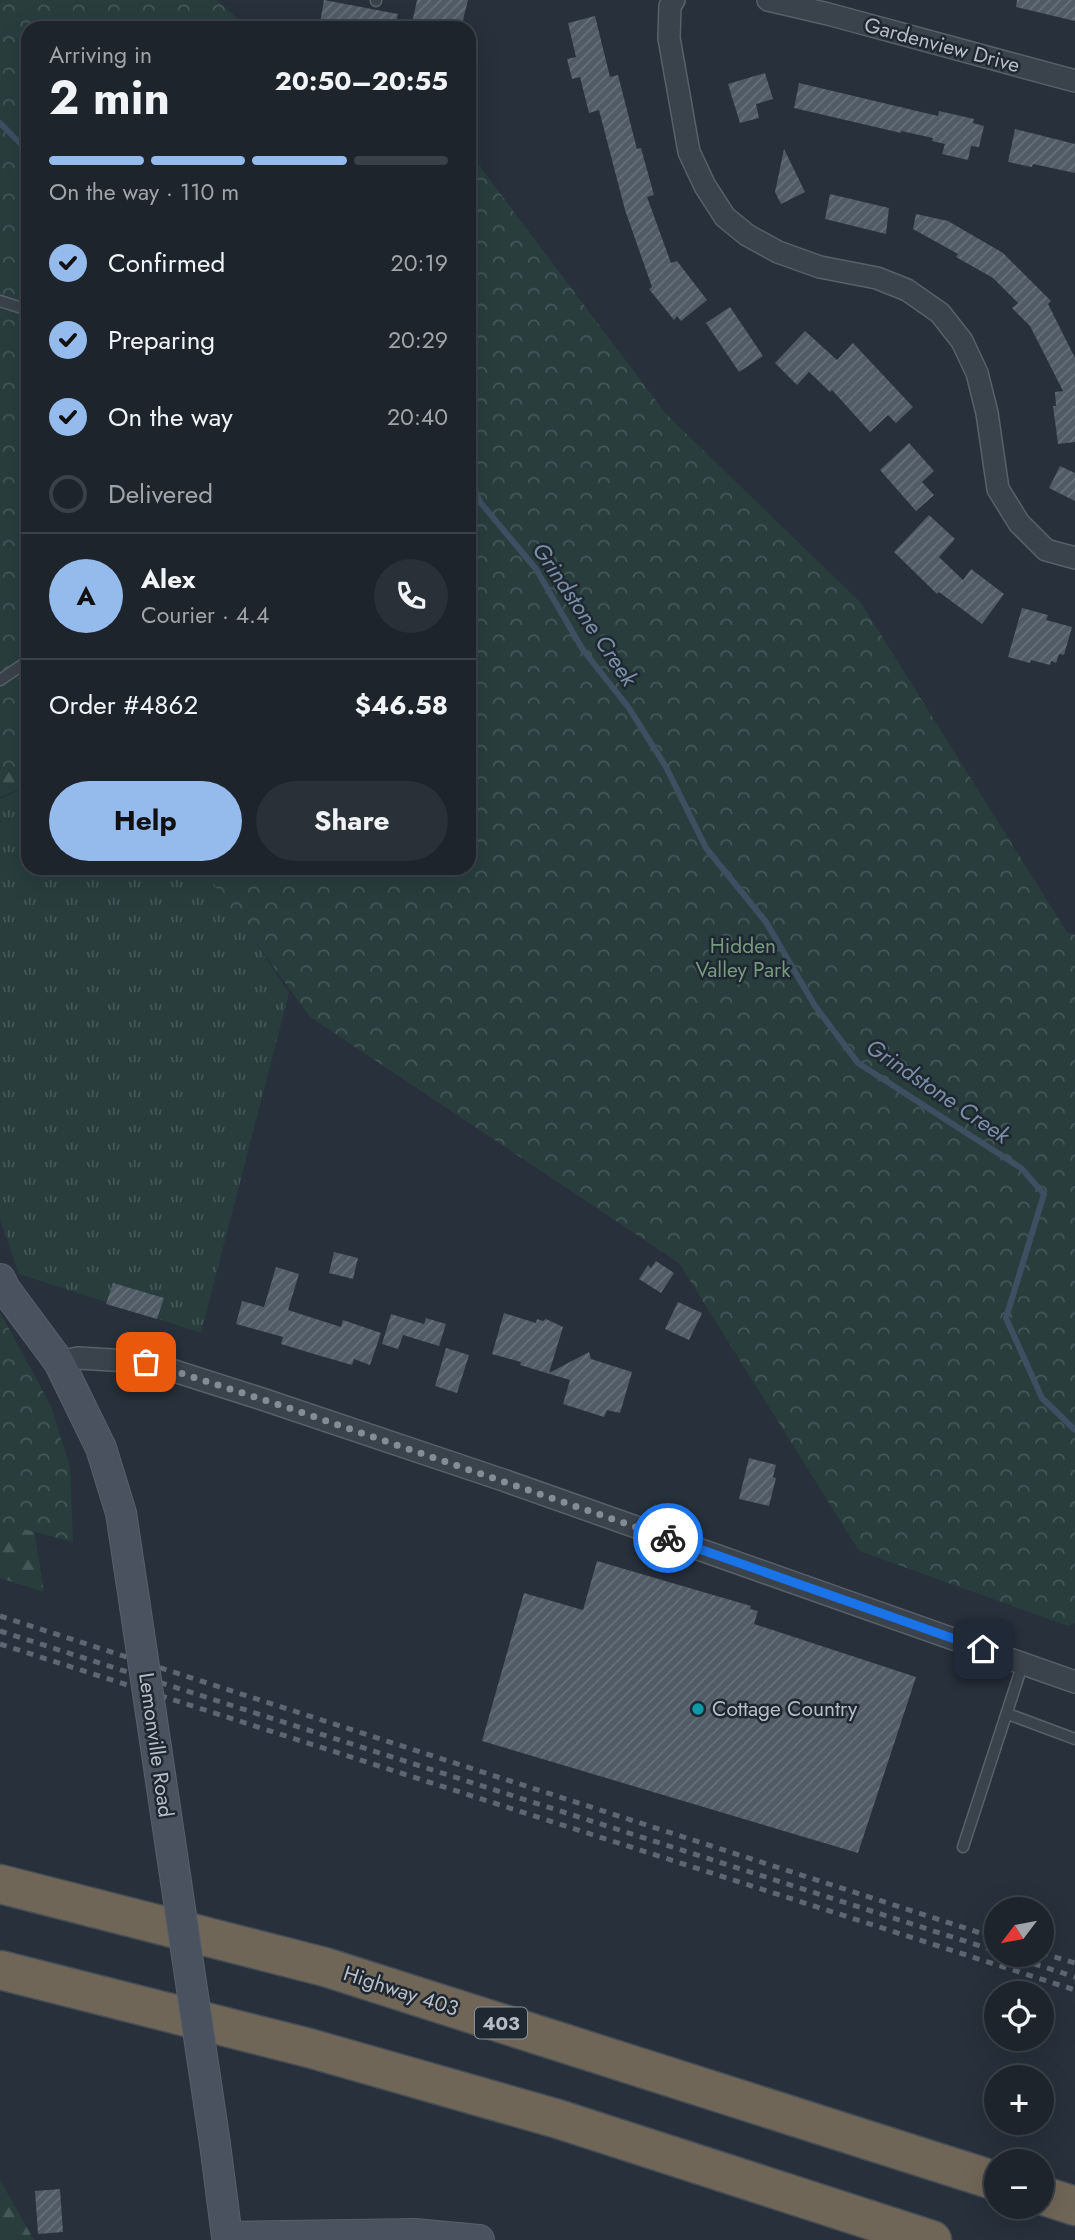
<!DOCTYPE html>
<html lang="en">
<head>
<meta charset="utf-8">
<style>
	:root { --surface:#1d242c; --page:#2a3038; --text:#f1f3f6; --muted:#a0a4a9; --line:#3b4148; --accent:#95bbec }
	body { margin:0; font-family:Jost,sans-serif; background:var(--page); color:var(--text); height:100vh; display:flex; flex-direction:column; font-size:26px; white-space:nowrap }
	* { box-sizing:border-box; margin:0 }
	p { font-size:23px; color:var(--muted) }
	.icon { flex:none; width:38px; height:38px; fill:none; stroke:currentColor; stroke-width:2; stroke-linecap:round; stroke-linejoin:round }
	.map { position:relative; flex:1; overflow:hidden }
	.drawer { position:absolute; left:21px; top:21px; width:455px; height:854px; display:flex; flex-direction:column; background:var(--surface); border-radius:21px; box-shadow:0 7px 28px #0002,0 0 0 2px var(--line) }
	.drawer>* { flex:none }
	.needle { width:46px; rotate:238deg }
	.buttons { position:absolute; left:984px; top:1897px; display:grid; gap:14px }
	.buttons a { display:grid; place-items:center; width:70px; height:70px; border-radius:50%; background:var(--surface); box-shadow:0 7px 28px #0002,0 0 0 2px var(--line); font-size:35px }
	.pin { position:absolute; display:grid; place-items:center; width:60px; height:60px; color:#fff; margin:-30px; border-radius:14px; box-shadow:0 4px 10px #0006 }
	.courier { position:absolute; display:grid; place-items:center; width:70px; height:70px; margin:-35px; border:5px solid #1a73e8; border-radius:50%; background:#fff; color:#222; box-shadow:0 2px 9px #0007 }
	.head em { font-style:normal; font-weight:700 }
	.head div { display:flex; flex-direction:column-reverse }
	.head { display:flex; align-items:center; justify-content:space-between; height:119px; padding:0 28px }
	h1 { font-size:46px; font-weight:700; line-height:52px }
	.bar { display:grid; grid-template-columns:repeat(4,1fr); gap:10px 7px; align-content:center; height:84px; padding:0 28px }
	.bar i { height:9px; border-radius:5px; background:var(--line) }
	.bar .active { background:var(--accent) }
	.bar p { grid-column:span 4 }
	.line { display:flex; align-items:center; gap:18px; padding:0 28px; border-top:2px solid var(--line) }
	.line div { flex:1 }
	.round { display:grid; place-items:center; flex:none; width:74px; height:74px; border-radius:37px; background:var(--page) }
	ol { padding:0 28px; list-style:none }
	li { display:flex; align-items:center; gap:21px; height:77px }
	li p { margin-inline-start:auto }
	li .icon { padding:7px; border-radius:50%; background:var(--accent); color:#111; stroke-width:4 }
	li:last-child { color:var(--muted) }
	li i { width:38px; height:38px; border:4px solid var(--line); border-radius:50% }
	.button { display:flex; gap:14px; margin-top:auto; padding:14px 28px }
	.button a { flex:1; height:80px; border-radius:42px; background:var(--accent); color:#111; font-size:28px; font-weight:700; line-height:80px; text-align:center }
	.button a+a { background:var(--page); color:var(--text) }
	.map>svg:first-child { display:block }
</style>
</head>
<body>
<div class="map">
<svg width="1075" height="2240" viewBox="0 0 1075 2240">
	<defs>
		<pattern id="grass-tufts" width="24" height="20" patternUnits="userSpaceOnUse" patternTransform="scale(1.75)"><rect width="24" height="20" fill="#293d3d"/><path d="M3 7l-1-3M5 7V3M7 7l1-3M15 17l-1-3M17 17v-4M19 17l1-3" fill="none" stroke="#465758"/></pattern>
		<pattern id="forest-firs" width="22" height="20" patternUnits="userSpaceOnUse" patternTransform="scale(1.75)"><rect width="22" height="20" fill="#293d3d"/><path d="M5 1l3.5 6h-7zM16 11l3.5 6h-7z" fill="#465758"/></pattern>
		<pattern id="park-crowns" width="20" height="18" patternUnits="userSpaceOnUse" patternTransform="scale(1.75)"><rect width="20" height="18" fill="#293d3d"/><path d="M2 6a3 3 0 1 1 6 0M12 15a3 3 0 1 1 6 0" fill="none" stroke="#465758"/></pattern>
		<pattern id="building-hatch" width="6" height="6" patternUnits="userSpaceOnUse" patternTransform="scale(1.75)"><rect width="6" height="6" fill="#505b66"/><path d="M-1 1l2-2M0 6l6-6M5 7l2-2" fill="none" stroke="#67717a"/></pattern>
	</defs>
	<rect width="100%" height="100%" fill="#27303b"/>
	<path fill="url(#grass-tufts)" d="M 28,786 L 28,868 L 206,868 L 289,993 L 201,1333 L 19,1274 L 0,1219 L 0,799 Z"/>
	<path fill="url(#forest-firs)" d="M 28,669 L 28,786 L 0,797 L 0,689 Z
		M 0,1407 L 26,1479 L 44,1592 L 0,1578 Z
		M 0,2180 L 34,2240 L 0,2240 Z"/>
	<path fill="url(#park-crowns)" d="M 0,0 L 217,0 L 247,28 L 28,28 L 28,771 L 0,769 Z
		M 469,156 L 475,160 L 666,414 L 861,603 L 1067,932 L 1075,935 L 1075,1623 L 1068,1626 L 859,1551 L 679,1263 L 310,1017 L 202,868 L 469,868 Z
		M 0,1312 L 51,1406 L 70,1467 L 73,1542 L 0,1523 Z"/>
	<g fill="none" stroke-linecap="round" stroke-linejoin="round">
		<path stroke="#3e4f62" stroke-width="6" d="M 0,123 L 28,151
			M 469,477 L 480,502 L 536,569 L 583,650 L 629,708 L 666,767 L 706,848 L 766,922 L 815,1006 L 858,1063 L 1021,1168 L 1044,1194 L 1006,1318 L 1042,1398 L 1075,1430"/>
	</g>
	<path fill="url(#building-hatch)" d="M 324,0 L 398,14 L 395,28 L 345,28 L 320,23 Z
		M 417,0 L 468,0 L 461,28 L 411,28 Z
		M 1017,0 L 1075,0 L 1075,21 L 1016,7 Z
		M 595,16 L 610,77 L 618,75 L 637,149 L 641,148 L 654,195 L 647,197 L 671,263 L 677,261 L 707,300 L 681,321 L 677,316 L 674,320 L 649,289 L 652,287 L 625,210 L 599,110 L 589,113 L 580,77 L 572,79 L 567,59 L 576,57 L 568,23 Z
		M 765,73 L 773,99 L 756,104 L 759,118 L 740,123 L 728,84 Z
		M 799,83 L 938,116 L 939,111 L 974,119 L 973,123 L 984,126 L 979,147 L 971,146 L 968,160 L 942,154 L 945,144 L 932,141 L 933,138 L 901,131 L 901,133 L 794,108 Z
		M 1015,129 L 1075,144 L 1075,173 L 1033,164 L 1032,167 L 1008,162 Z
		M 784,149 L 805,192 L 781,204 L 775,192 Z
		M 830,194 L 889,208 L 886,234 L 825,219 Z
		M 916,214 L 948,221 L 1003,253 L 1051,301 L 1048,304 L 1075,358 L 1075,442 L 1058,444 L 1053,406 L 1056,406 L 1055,392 L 1063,391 L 1030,326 L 1012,308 L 1018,303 L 993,278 L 956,257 L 958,254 L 913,229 Z
		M 730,307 L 763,356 L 739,372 L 706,323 Z
		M 805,331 L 837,360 L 853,343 L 913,407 L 896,423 L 888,415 L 870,432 L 832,390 L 830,392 L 809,372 L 797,385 L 775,363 Z
		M 909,443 L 934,471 L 922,482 L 934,495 L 916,511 L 880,470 Z
		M 1060,466 L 1075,473 L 1075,501 L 1049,488 Z
		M 929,515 L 955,539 L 939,557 L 963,580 L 971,569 L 1004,594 L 982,624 L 939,592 L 937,594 L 894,552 Z
		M 1022,608 L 1048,615 L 1046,620 L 1072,627 L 1064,655 L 1059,654 L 1056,663 L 1051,661 L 1050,665 L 1031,660 L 1030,663 L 1008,657 Z
		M 334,1252 L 358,1258 L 353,1279 L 329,1273 Z
		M 656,1261 L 674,1273 L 661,1293 L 639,1279 L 648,1265 L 651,1268 Z
		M 276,1267 L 299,1274 L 288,1310 L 341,1327 L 343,1320 L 381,1333 L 370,1365 L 354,1359 L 352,1365 L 314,1354 L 281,1344 L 283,1337 L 236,1324 L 242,1301 L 264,1307 Z
		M 113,1283 L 164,1298 L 157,1319 L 106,1304 Z
		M 678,1302 L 702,1313 L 689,1340 L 665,1329 Z
		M 504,1313 L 536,1323 L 537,1319 L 543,1321 L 546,1319 L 563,1327 L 549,1373 L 589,1352 L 591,1359 L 632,1372 L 620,1413 L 607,1410 L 604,1417 L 563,1404 L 570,1380 L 520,1365 L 521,1362 L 492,1354 Z
		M 391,1314 L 424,1324 L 426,1318 L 446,1324 L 439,1346 L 403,1335 L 398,1349 L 382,1344 Z
		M 446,1348 L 469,1355 L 457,1393 L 435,1386 Z
		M 749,1458 L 776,1465 L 773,1477 L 776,1478 L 769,1506 L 739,1499 Z
		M 597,1561 L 751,1606 L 750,1609 L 758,1611 L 754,1624 L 916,1677 L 858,1853 L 482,1741 L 524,1593 L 583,1610 Z
		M 60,2189 L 63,2232 L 38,2234 L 35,2191 Z"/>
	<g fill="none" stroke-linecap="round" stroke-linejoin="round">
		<g stroke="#586069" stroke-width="13">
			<path id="lane" d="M 376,1 L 376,0
				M 0,301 L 28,310
				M 0,680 L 28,661
				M 1008,1714 L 1075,1739
				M 963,1847 L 1023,1663"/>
		</g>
		<g stroke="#586069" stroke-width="24">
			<path id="street" d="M 674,0 L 670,6 L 669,38 L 689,152 L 705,186 L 725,217 L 747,235 L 778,252 L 820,267 L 877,278 L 907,290 L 940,313 L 962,341 L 977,373 L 987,413 L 998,489 L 1019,523 L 1046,550 L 1075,558
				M 768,0 L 828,14 L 1075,81
				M 59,1362 L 78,1358 L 146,1362 L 259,1398 L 503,1480 L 1075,1682"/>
		</g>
		<g stroke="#586069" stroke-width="32">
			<path id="secondary" d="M 0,1279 L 5,1289 L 59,1362 L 101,1448 L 121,1513 L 135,1606
				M 215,2144 L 227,2237 L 415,2234 L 479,2240"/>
		</g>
		<g stroke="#454d56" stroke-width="41">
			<path id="highway" d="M 0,1884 L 325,1967 L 996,2181
				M 0,1970 L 309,2048 L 558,2119 L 932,2240
				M 1041,2195 L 1075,2206"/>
		</g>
		<use href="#lane" stroke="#3a424b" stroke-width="10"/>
		<use href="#street" stroke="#3a424b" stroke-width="21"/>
		<use href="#secondary" stroke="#49525e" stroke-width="30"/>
		<use href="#highway" stroke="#706658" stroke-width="38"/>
		<path stroke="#5d6672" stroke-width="5" stroke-dasharray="7 7" stroke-linecap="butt" d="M 0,1616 L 996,1938
			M 0,1631 L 996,1951
			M 0,1644 L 1075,1990
			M 1041,1953 L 1075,1963
			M 1007,1955 L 1075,1977"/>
		<g stroke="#586069" stroke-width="32" stroke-linecap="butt">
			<path id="secondary-bridge" d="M 135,1606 L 215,2144"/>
		</g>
		<use href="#secondary-bridge" stroke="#49525e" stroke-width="30"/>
	</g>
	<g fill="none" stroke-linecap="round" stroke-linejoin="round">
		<path stroke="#848c96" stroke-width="7" stroke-dasharray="0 12.6" d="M 146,1362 L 283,1406 L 668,1538"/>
		<path stroke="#1a73e8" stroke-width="9" d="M 668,1538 L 983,1649"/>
	</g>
	<circle fill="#0f9aa8" stroke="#1f2730" stroke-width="2.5" cx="698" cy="1709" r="7"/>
	<g text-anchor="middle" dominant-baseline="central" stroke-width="5" stroke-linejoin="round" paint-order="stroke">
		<rect fill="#1f2730" stroke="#89909a" stroke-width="2" x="475" y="2007.5" width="52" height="31" rx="5"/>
		<g font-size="19" font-weight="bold" fill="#b6bdc7">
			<text x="501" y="2023">403</text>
		</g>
		<g font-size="21" fill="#b6bdc7" stroke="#1f2730">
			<text transform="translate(942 45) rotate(15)">Gardenview Drive</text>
			<text transform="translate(156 1745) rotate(82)">Lemonville Road</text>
			<text transform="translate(401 1991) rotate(18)">Highway 403</text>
		</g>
		<g font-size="21" fill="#779a7e" stroke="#1f2730">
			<text x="743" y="946">Hidden<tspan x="743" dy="24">Valley Park</tspan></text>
		</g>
		<g font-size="21" fill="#b6bdc7" stroke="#1f2730" text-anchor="start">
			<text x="712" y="1709">Cottage Country</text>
		</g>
		<g font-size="23" font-style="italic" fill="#7a8fa7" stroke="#1f2730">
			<text transform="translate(585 614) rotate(56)">Grindstone Creek</text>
			<text transform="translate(938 1091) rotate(34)">Grindstone Creek</text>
		</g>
	</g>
</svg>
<div class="buttons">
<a><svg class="needle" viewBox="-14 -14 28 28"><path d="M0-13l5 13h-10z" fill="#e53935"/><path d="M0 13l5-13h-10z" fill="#a0a4a9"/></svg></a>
<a><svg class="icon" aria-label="locate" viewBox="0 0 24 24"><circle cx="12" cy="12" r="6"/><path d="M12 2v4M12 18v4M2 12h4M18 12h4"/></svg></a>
<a>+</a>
<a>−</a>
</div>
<div class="pin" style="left:146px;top:1362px;background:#ea580c"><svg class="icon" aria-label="bag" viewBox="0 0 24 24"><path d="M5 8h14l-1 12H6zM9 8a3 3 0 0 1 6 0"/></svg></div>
<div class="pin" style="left:983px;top:1649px;background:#1f2937"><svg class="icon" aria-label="home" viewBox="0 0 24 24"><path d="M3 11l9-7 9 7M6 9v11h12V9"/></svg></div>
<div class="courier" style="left:668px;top:1538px"><svg class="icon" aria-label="bike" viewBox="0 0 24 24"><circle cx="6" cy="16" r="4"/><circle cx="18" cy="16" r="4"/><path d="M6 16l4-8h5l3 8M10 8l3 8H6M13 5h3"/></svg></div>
<section class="drawer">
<div class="head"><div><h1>2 min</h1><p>Arriving in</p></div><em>20:50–20:55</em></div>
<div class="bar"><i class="active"></i><i class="active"></i><i class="active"></i><i></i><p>On the way · 110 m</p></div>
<ol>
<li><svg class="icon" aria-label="check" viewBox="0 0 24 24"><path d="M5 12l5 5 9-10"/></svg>Confirmed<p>20:19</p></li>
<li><svg class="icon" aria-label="check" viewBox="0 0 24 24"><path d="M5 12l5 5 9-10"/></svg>Preparing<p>20:29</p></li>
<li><svg class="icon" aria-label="check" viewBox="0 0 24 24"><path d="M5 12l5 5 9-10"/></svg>On the way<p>20:40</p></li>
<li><i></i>Delivered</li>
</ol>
<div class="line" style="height:126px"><b class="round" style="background:var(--accent);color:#111">A</b><div><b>Alex</b><p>Courier · 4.4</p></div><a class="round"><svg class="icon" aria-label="phone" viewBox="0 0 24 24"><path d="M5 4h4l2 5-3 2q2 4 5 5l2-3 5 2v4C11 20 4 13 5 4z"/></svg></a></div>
<div class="line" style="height:91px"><div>Order #4862</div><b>$46.58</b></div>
<div class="button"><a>Help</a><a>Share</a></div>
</section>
</div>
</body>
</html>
